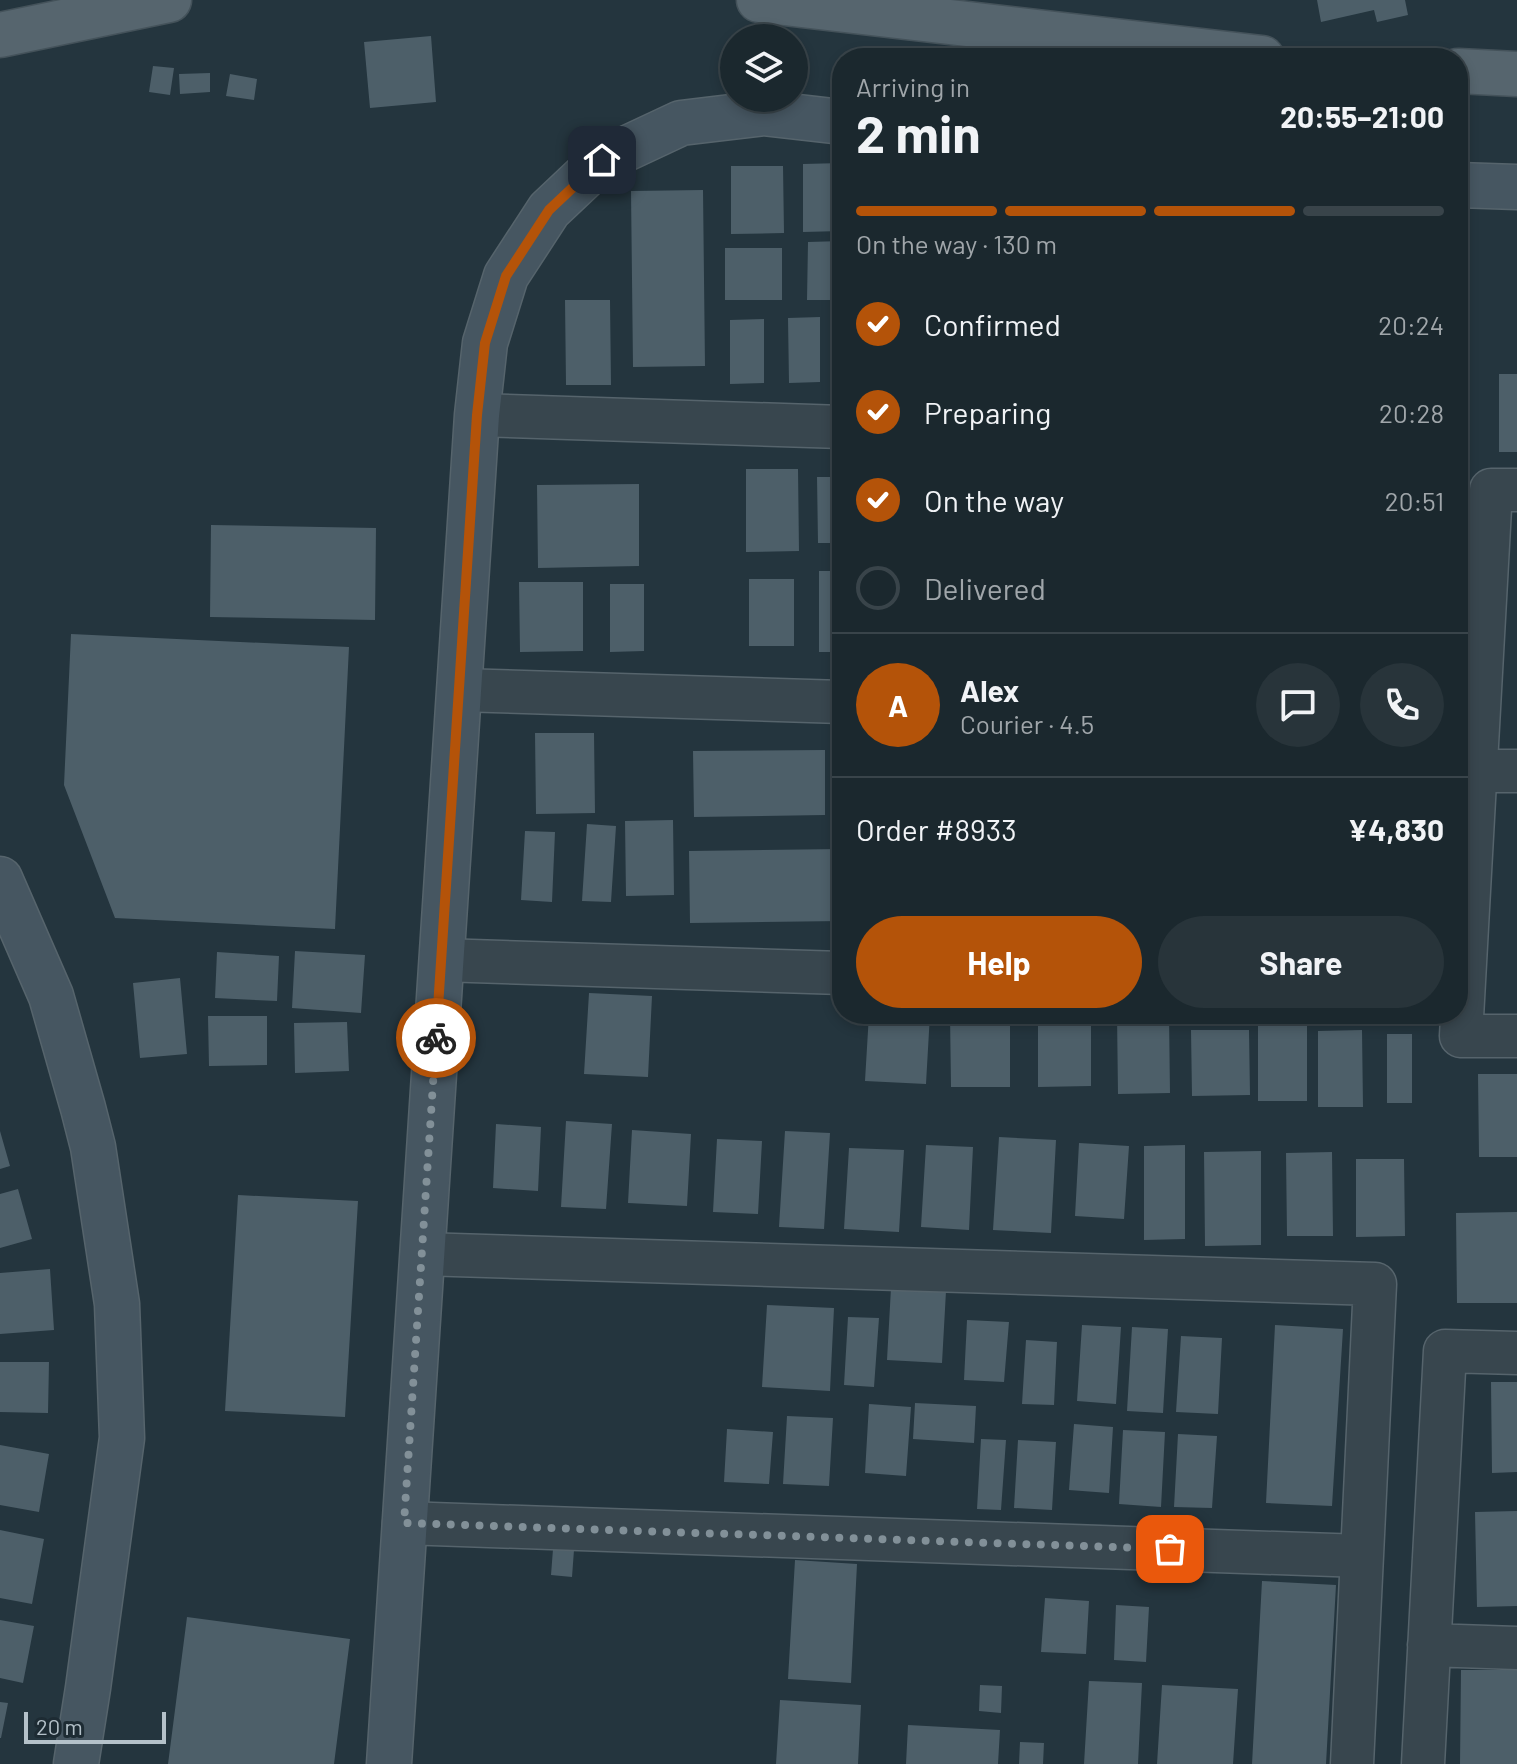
<!DOCTYPE html>
<html lang="en">
<head>
<meta charset="utf-8">
<style>
	:root { --surface:#1b282e; --page:#28343a; --text:#f1f3f6; --muted:#a0a6aa; --line:#39444a; --accent:#b45309 }
	body { margin:0; font-family:Barlow,sans-serif; background:var(--page); color:var(--text); height:100vh; display:flex; flex-direction:column; font-size:30px; white-space:nowrap }
	* { box-sizing:border-box; margin:0 }
	p { font-size:26px; color:var(--muted) }
	.icon { flex:none; width:44px; height:44px; fill:none; stroke:currentColor; stroke-width:2; stroke-linecap:round; stroke-linejoin:round }
	.map { position:relative; flex:1; overflow:hidden }
	.drawer { position:absolute; left:832px; top:48px; width:636px; height:976px; display:flex; flex-direction:column; background:var(--surface); border-radius:32px; box-shadow:0 4px 12px #0003,0 0 0 2px var(--line) }
	.drawer>* { flex:none }
	.tools { position:absolute; left:720px; top:24px; display:grid; gap:16px }
	.tools a { display:grid; place-items:center; width:88px; height:88px; border-radius:50%; background:var(--surface); box-shadow:0 4px 12px #0003,0 0 0 2px var(--line); font-size:40px }
	.scale { position:absolute; left:24px; bottom:20px; width:142px; box-sizing:border-box; padding-left:8px; border:4px solid #b4c1c9; border-top:0; font-size:22px; line-height:28px; white-space:nowrap; color:#b4c1c9; -webkit-text-stroke:6px #1d2b33; paint-order:stroke }
	.pin { position:absolute; display:grid; place-items:center; width:68px; height:68px; color:#fff; margin:-34px; border-radius:16px; box-shadow:0 4px 12px #0006 }
	.courier { position:absolute; display:grid; place-items:center; width:80px; height:80px; margin:-40px; border:6px solid #b45309; border-radius:50%; background:#fff; color:#222; box-shadow:0 2px 10px #0007 }
	.headline em { font-style:normal; font-weight:700 }
	.headline div { display:flex; flex-direction:column-reverse }
	.headline { display:flex; align-items:center; justify-content:space-between; height:136px; padding:0 24px }
	h1 { font-size:52px; font-weight:700; line-height:60px }
	.bar { display:grid; grid-template-columns:repeat(4,1fr); gap:12px 8px; align-content:center; height:96px; padding:0 24px }
	.bar i { height:10px; border-radius:6px; background:var(--line) }
	.bar .on { background:var(--accent) }
	.bar p { grid-column:span 4 }
	.line { display:flex; align-items:center; gap:20px; padding:0 24px; border-top:2px solid var(--line) }
	.line div { flex:1 }
	.round { display:grid; place-items:center; flex:none; width:84px; height:84px; border-radius:42px; background:var(--page) }
	ol { padding:0 24px; list-style:none }
	li { display:flex; align-items:center; gap:24px; height:88px }
	li p { margin-inline-start:auto }
	li .icon { padding:8px; border-radius:50%; background:var(--accent); color:#fff; stroke-width:4 }
	li:last-child { color:var(--muted) }
	li i { width:44px; height:44px; border:4px solid var(--line); border-radius:50% }
	.action { display:flex; gap:16px; margin-top:auto; padding:16px 24px }
	.action a { flex:1; height:92px; border-radius:48px; background:var(--accent); color:#fff; font-size:32px; font-weight:700; line-height:92px; text-align:center }
	.action a+a { background:var(--page); color:var(--text) }
	.map>svg:first-child { display:block }
</style>
</head>
<body>
<div class="map">
<svg width="1517" height="1764" viewBox="0 0 1517 1764">
	<rect width="100%" height="100%" fill="#24353e"/>
	<path fill="#4d5f69" d="M 1317,0 L 1405,0 L 1408,15 L 1377,22 L 1374,10 L 1321,22 Z
		M 431,36 L 436,102 L 370,108 L 364,42 Z
		M 153,66 L 174,68 L 170,95 L 149,92 Z
		M 210,73 L 210,92 L 180,94 L 179,74 Z
		M 230,74 L 257,79 L 254,100 L 226,96 Z
		M 842,163 L 842,231 L 803,232 L 803,164 Z
		M 731,166 L 783,166 L 784,233 L 731,234 Z
		M 703,190 L 705,366 L 633,367 L 631,191 Z
		M 842,241 L 842,300 L 807,300 L 808,242 Z
		M 725,248 L 782,248 L 782,300 L 725,300 Z
		M 565,300 L 610,300 L 611,385 L 566,385 Z
		M 820,317 L 820,382 L 789,383 L 788,318 Z
		M 764,319 L 764,383 L 730,384 L 730,320 Z
		M 1499,374 L 1517,374 L 1517,452 L 1499,452 Z
		M 746,469 L 798,469 L 799,551 L 746,552 Z
		M 817,477 L 842,477 L 842,543 L 818,543 Z
		M 639,484 L 639,566 L 538,568 L 537,485 Z
		M 211,525 L 376,528 L 375,620 L 210,617 Z
		M 819,571 L 842,571 L 842,652 L 819,652 Z
		M 749,579 L 794,579 L 794,646 L 749,646 Z
		M 519,582 L 583,582 L 583,651 L 520,652 Z
		M 610,584 L 644,584 L 644,651 L 610,652 Z
		M 71,634 L 349,647 L 335,929 L 115,918 L 64,785 Z
		M 535,733 L 594,733 L 595,813 L 536,814 Z
		M 825,750 L 825,815 L 694,817 L 693,751 Z
		M 673,820 L 674,895 L 626,896 L 625,821 Z
		M 587,824 L 616,826 L 611,902 L 582,901 Z
		M 525,831 L 555,832 L 552,902 L 521,900 Z
		M 842,849 L 842,921 L 690,923 L 689,851 Z
		M 295,951 L 365,955 L 361,1013 L 292,1008 Z
		M 217,952 L 279,956 L 277,1001 L 215,998 Z
		M 180,978 L 187,1054 L 140,1058 L 133,983 Z
		M 589,993 L 652,996 L 648,1077 L 584,1074 Z
		M 869,1014 L 930,1014 L 926,1084 L 865,1081 Z
		M 950,1014 L 1010,1014 L 1010,1087 L 951,1087 Z
		M 1038,1014 L 1091,1014 L 1091,1086 L 1038,1087 Z
		M 1117,1014 L 1169,1014 L 1170,1093 L 1118,1094 Z
		M 208,1016 L 267,1016 L 267,1065 L 209,1066 Z
		M 1307,1017 L 1307,1101 L 1258,1101 L 1258,1018 Z
		M 347,1022 L 349,1071 L 295,1073 L 294,1023 Z
		M 1191,1030 L 1249,1030 L 1250,1095 L 1192,1096 Z
		M 1362,1030 L 1363,1107 L 1318,1107 L 1318,1031 Z
		M 1387,1034 L 1412,1034 L 1412,1103 L 1387,1103 Z
		M 1478,1074 L 1517,1074 L 1517,1157 L 1479,1157 Z
		M 566,1121 L 612,1124 L 606,1209 L 561,1207 Z
		M 496,1124 L 541,1127 L 538,1191 L 493,1188 Z
		M 632,1130 L 691,1134 L 687,1206 L 628,1203 Z
		M 0,1131 L 10,1166 L 0,1169 Z
		M 785,1131 L 830,1133 L 824,1229 L 779,1227 Z
		M 999,1137 L 1056,1140 L 1051,1233 L 993,1230 Z
		M 717,1139 L 762,1141 L 758,1214 L 713,1212 Z
		M 1079,1143 L 1129,1146 L 1124,1219 L 1075,1216 Z
		M 926,1145 L 973,1147 L 969,1230 L 921,1227 Z
		M 1185,1145 L 1185,1239 L 1144,1240 L 1144,1146 Z
		M 849,1148 L 904,1150 L 899,1232 L 844,1229 Z
		M 1261,1151 L 1261,1245 L 1205,1246 L 1204,1152 Z
		M 1332,1152 L 1333,1236 L 1287,1236 L 1286,1153 Z
		M 1356,1159 L 1404,1159 L 1405,1236 L 1356,1237 Z
		M 18,1189 L 32,1239 L 0,1248 L 0,1194 Z
		M 238,1195 L 358,1201 L 345,1417 L 225,1411 Z
		M 1517,1212 L 1517,1303 L 1457,1303 L 1456,1213 Z
		M 50,1269 L 54,1330 L 0,1334 L 0,1273 Z
		M 891,1288 L 946,1291 L 942,1363 L 887,1360 Z
		M 767,1305 L 834,1308 L 830,1391 L 762,1387 Z
		M 848,1317 L 879,1318 L 874,1387 L 844,1385 Z
		M 967,1320 L 1009,1322 L 1004,1382 L 964,1380 Z
		M 1082,1325 L 1121,1327 L 1116,1404 L 1077,1401 Z
		M 1275,1325 L 1343,1329 L 1332,1506 L 1266,1503 Z
		M 1132,1327 L 1168,1329 L 1163,1413 L 1127,1411 Z
		M 1181,1336 L 1222,1338 L 1218,1414 L 1176,1412 Z
		M 1026,1340 L 1057,1342 L 1054,1405 L 1022,1404 Z
		M 0,1362 L 49,1362 L 48,1413 L 0,1412 Z
		M 1491,1382 L 1517,1382 L 1517,1472 L 1492,1473 Z
		M 915,1403 L 976,1406 L 974,1443 L 913,1439 Z
		M 869,1404 L 911,1407 L 906,1476 L 865,1473 Z
		M 787,1416 L 833,1418 L 829,1486 L 783,1484 Z
		M 1074,1424 L 1113,1427 L 1109,1493 L 1069,1490 Z
		M 727,1429 L 773,1432 L 769,1484 L 724,1482 Z
		M 1123,1430 L 1165,1432 L 1161,1507 L 1119,1504 Z
		M 1178,1434 L 1217,1436 L 1212,1508 L 1174,1507 Z
		M 981,1439 L 1006,1440 L 1001,1510 L 977,1509 Z
		M 1018,1440 L 1056,1442 L 1052,1510 L 1014,1508 Z
		M 0,1445 L 49,1454 L 39,1512 L 0,1505 Z
		M 1517,1511 L 1517,1606 L 1477,1607 L 1475,1512 Z
		M 0,1530 L 44,1539 L 32,1604 L 0,1598 Z
		M 553,1549 L 574,1550 L 572,1577 L 551,1575 Z
		M 795,1560 L 857,1564 L 851,1683 L 788,1679 Z
		M 1262,1581 L 1336,1585 L 1326,1764 L 1252,1764 Z
		M 1045,1598 L 1089,1601 L 1086,1654 L 1041,1652 Z
		M 1116,1605 L 1149,1607 L 1146,1662 L 1114,1660 Z
		M 187,1617 L 350,1639 L 334,1764 L 168,1764 Z
		M 0,1620 L 34,1626 L 23,1683 L 0,1678 Z
		M 1461,1670 L 1517,1670 L 1517,1764 L 1460,1764 Z
		M 1089,1681 L 1142,1683 L 1138,1764 L 1084,1764 Z
		M 980,1685 L 1002,1686 L 1001,1713 L 979,1711 Z
		M 1162,1685 L 1238,1689 L 1233,1764 L 1157,1764 Z
		M 780,1700 L 861,1705 L 858,1764 L 776,1764 Z
		M 0,1702 L 8,1703 L 1,1738 L 0,1738 Z
		M 908,1725 L 1000,1730 L 998,1764 L 906,1764 Z
		M 1020,1742 L 1044,1743 L 1043,1764 L 1019,1764 Z"/>
	<g fill="none" stroke-linecap="round" stroke-linejoin="round">
		<g stroke="#56646c" stroke-width="45">
			<path id="street" d="M 477,415 L 842,427
				M 1517,490 L 1491,490 L 1461,1036 L 1517,1036
				M 459,690 L 842,702
				M 1475,771 L 1517,771
				M 441,960 L 842,973
				M 422,1254 L 1375,1284 L 1352,1764
				M 404,1523 L 1362,1556
				M 1429,1645 L 1517,1648
				M 1423,1764 L 1445,1351 L 1517,1353"/>
		</g>
		<g stroke="#56646c" stroke-width="47">
			<path id="secondary" d="M 1458,185 L 1517,187
				M 0,879 L 51,996 L 83,1108 L 93,1147 L 117,1304 L 122,1438 L 88,1688 L 76,1764
				M 389,1764 L 477,415 L 485,343 L 506,276 L 549,210 L 602,160 L 681,123 L 764,113 L 842,122"/>
		</g>
		<g stroke="#44525a" stroke-width="47">
			<path id="primary" d="M 759,0 L 1262,58
				M 0,35 L 169,0
				M 1458,71 L 1517,74"/>
		</g>
		<use href="#street" stroke="#38464e" stroke-width="42"/>
		<use href="#secondary" stroke="#465661" stroke-width="44"/>
		<use href="#primary" stroke="#56656e" stroke-width="44"/>
	</g>
	<g fill="none" stroke-linecap="round" stroke-linejoin="round">
		<path stroke="#829098" stroke-width="8" stroke-dasharray="0 14.4" d="M 436,1038 L 404,1523 L 1170,1549"/>
		<path stroke="#b45309" stroke-width="10" d="M 436,1038 L 477,415 L 485,343 L 506,276 L 549,210 L 602,160"/>
	</g>
</svg>
<div class="tools">
<a><svg class="icon" aria-label="layers" viewBox="0 0 24 24"><path d="M12 4l9 5-9 5-9-5zM3 14l9 5 9-5"/></svg></a>
</div>
<div class="scale">20 m</div>
<div class="pin" style="left:1170px;top:1549px;background:#ea580c"><svg class="icon" aria-label="bag" viewBox="0 0 24 24"><path d="M5 8h14l-1 12H6zM9 8a3 3 0 0 1 6 0"/></svg></div>
<div class="pin" style="left:602px;top:160px;background:#1f2937"><svg class="icon" aria-label="home" viewBox="0 0 24 24"><path d="M3 11l9-7 9 7M6 9v11h12V9"/></svg></div>
<div class="courier" style="left:436px;top:1038px"><svg class="icon" aria-label="bike" viewBox="0 0 24 24"><circle cx="6" cy="16" r="4"/><circle cx="18" cy="16" r="4"/><path d="M6 16l4-8h5l3 8M10 8l3 8H6M13 5h3"/></svg></div>
<section class="drawer">
<div class="headline"><div><h1>2 min</h1><p>Arriving in</p></div><em>20:55–21:00</em></div>
<div class="bar"><i class="on"></i><i class="on"></i><i class="on"></i><i></i><p>On the way · 130 m</p></div>
<ol>
<li><svg class="icon" aria-label="check" viewBox="0 0 24 24"><path d="M5 12l5 5 9-10"/></svg>Confirmed<p>20:24</p></li>
<li><svg class="icon" aria-label="check" viewBox="0 0 24 24"><path d="M5 12l5 5 9-10"/></svg>Preparing<p>20:28</p></li>
<li><svg class="icon" aria-label="check" viewBox="0 0 24 24"><path d="M5 12l5 5 9-10"/></svg>On the way<p>20:51</p></li>
<li><i></i>Delivered</li>
</ol>
<div class="line" style="height:144px"><b class="round" style="background:var(--accent);color:#fff">A</b><div><b>Alex</b><p>Courier · 4.5</p></div><a class="round"><svg class="icon" aria-label="chat" viewBox="0 0 24 24"><path d="M4 5h16v11H9l-5 4z"/></svg></a><a class="round"><svg class="icon" aria-label="phone" viewBox="0 0 24 24"><path d="M5 4h4l2 5-3 2q2 4 5 5l2-3 5 2v4C11 20 4 13 5 4z"/></svg></a></div>
<div class="line" style="height:104px"><div>Order #8933</div><b>¥4,830</b></div>
<div class="action"><a>Help</a><a>Share</a></div>
</section>
</div>
</body>
</html>
